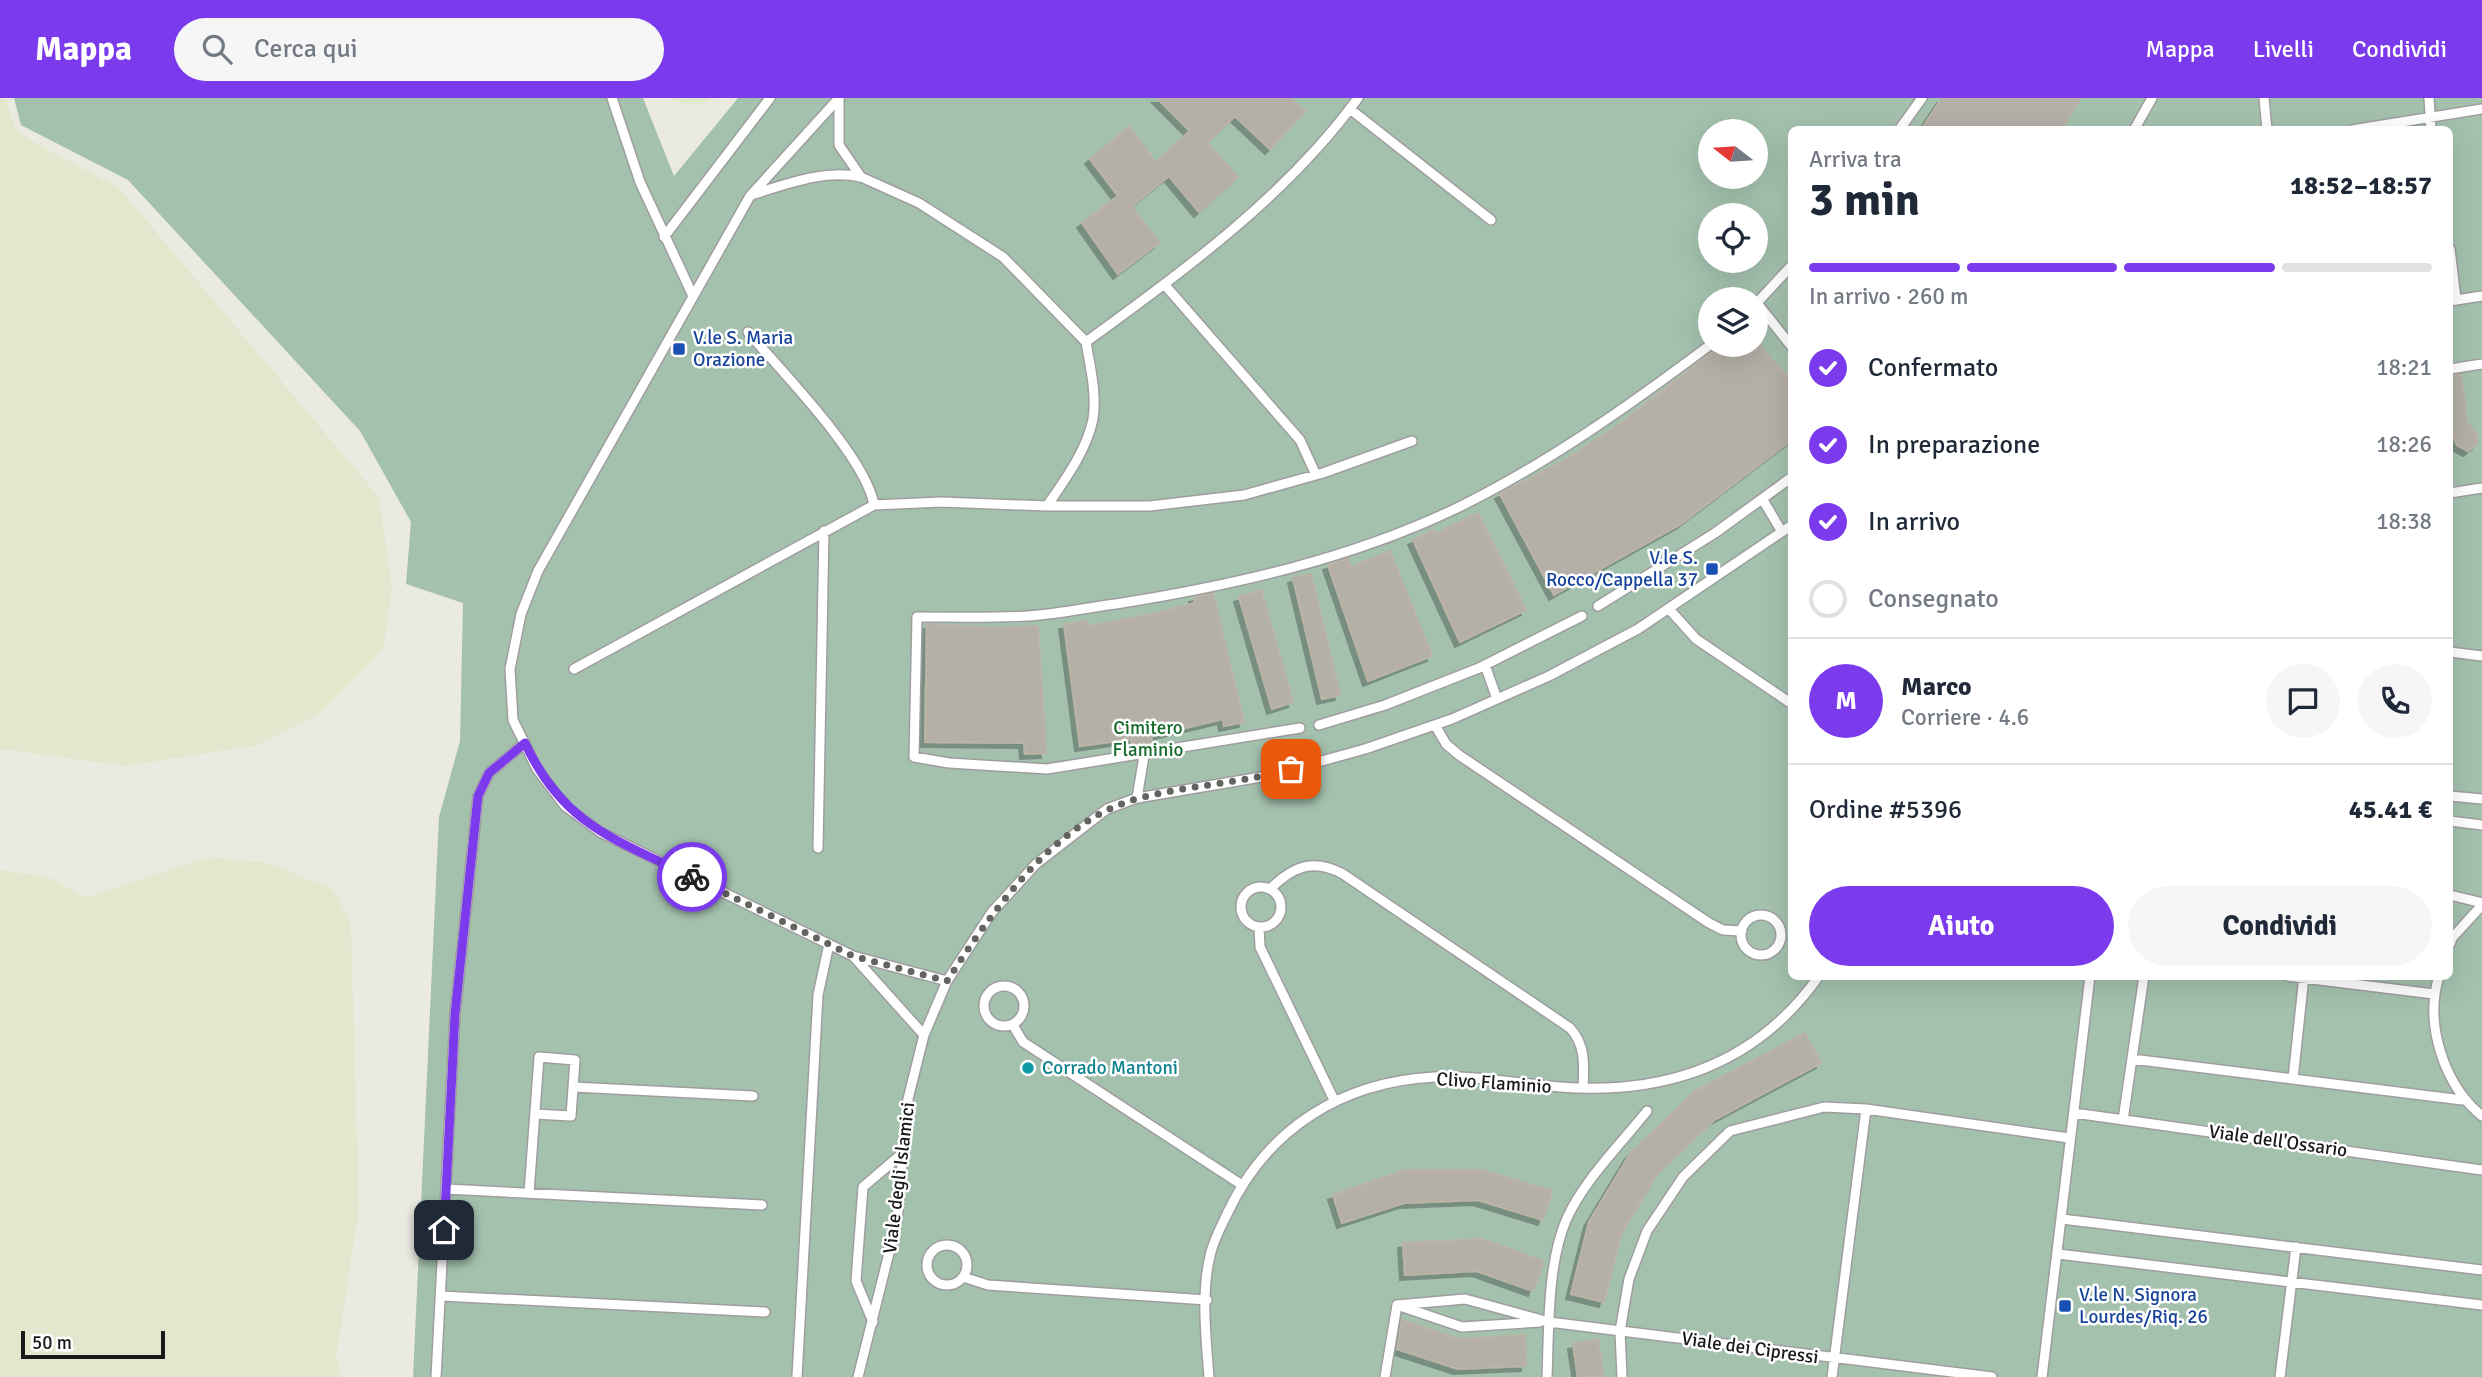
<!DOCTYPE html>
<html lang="it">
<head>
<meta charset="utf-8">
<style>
	:root { --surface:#fff; --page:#f6f6f7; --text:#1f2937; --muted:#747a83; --line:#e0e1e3; --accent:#7c3aed }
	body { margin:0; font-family:Signika,sans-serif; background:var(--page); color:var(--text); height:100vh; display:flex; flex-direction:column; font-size:26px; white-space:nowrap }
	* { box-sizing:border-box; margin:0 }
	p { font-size:23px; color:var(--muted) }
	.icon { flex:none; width:38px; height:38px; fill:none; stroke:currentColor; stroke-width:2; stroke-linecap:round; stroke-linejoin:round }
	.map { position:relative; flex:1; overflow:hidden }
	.panel { position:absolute; left:1788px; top:28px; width:665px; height:854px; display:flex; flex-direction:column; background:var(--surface); border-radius:10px; box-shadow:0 7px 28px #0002 }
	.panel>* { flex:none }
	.needle { width:46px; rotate:287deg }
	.tools { position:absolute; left:1698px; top:21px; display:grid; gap:14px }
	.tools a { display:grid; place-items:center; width:70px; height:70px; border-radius:50%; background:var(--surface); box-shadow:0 7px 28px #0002; font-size:35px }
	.scale { position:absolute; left:21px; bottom:18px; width:144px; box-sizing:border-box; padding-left:7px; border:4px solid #1a1a1a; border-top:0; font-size:19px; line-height:24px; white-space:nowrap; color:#1a1a1a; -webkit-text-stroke:5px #fff; paint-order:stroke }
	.pin { position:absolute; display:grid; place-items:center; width:60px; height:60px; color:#fff; margin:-30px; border-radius:14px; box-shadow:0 4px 10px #0006 }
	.courier { position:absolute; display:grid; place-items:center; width:70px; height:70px; margin:-35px; border:5px solid #7c3aed; border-radius:50%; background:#fff; color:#222; box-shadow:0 2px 9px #0007 }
	.headline em { font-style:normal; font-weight:800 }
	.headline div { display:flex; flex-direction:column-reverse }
	.headline { display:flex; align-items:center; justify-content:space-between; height:119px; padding:0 21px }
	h1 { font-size:46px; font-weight:800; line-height:52px }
	.bar { display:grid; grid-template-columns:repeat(4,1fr); gap:10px 7px; align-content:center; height:84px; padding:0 21px }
	.bar i { height:9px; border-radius:5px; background:var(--line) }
	.bar .selected { background:var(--accent) }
	.bar p { grid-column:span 4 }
	.line { display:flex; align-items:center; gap:18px; padding:0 21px; border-top:2px solid var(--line) }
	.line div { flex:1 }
	.round { display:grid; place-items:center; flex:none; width:74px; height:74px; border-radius:37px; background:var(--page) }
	ol { padding:0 21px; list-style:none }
	li { display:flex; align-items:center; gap:21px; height:77px }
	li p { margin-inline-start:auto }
	li .icon { padding:7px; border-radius:50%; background:var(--accent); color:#fff; stroke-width:4 }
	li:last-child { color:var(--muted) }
	li i { width:38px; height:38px; border:4px solid var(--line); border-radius:50% }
	.cta { display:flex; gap:14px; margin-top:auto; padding:14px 21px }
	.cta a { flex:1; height:80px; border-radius:42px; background:var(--accent); color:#fff; font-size:28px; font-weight:800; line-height:80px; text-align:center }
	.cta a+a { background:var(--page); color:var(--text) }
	header { display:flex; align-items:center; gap:42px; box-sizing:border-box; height:98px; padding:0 35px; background:var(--accent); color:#fff }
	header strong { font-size:33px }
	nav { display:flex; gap:38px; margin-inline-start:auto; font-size:24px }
	.search { width:490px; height:63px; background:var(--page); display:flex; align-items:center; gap:18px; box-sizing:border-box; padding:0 24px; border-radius:38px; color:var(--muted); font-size:26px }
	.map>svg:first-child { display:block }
</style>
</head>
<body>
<header>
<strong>Mappa</strong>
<div class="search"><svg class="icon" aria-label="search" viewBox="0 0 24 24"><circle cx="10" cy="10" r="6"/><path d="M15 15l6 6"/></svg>Cerca qui</div>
<nav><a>Mappa</a><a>Livelli</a><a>Condividi</a></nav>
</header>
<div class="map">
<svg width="2482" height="1279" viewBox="0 0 2482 1279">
	<defs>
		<filter id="shadow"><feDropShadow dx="-5" dy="5" stdDeviation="0" flood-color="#0004"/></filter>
	</defs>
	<rect width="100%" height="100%" fill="#ebeae1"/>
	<path fill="#e2e8cd" d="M 0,0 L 6,0 L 14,29 L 29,41 L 119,90 L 379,399 L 392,490 L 383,552 L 319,616 L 257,647 L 126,668 L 0,651 Z
		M 670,0 L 714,0 L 703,6 L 685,6 Z
		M 210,759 L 268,765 L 332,791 L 351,826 L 359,1111 L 336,1260 L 342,1279 L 0,1279 L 0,772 L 48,779 L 87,799 Z"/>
	<path fill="#a4c1ae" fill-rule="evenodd" d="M 14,0 L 643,0 L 674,78 L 738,0 L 2482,0 L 2482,1279 L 413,1279 L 439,719 L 460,643 L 463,505 L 406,486 L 411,424 L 360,333 L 128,82 L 21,27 ZM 1792,32 L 2450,32 L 2450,878 L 1792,878 ZM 1710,33 L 1755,33 L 1755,79 L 1710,79 ZM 1710,117 L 1755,117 L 1755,163 L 1710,163 ZM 1710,201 L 1755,201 L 1755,247 L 1710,247 Z"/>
	<path fill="#b4afa7" stroke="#bbb3a5" stroke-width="2" filter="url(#shadow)" d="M 1157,0 L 1291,0 L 1305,13 L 1270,51 L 1235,18 L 1207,45 L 1238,79 L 1199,114 L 1169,78 L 1132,108 L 1159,145 L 1118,176 L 1082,125 L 1118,98 L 1090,61 L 1129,29 L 1156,64 L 1190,33 Z
		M 1942,0 L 2081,0 L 2061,32 L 1921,32 Z
		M 1722,247 L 1759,247 L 1792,284 L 1792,342 L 1681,426 L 1554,497 L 1500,396 L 1560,365 L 1614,330 Z
		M 2461,276 L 2467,324 L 2477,337 L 2477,346 L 2468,353 L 2457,347 L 2450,332 L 2450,278 Z
		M 1478,415 L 1526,512 L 1460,544 L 1413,442 L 1434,432 L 1436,436 Z
		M 1390,453 L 1432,558 L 1368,583 L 1328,467 L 1348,460 L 1351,469 Z
		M 1311,476 L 1340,597 L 1322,601 L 1293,480 Z
		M 1261,492 L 1293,604 L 1272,611 L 1239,499 Z
		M 1213,495 L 1244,624 L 1224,628 L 1223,621 L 1151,638 L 1152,644 L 1132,647 L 1131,641 L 1080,648 L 1064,526 L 1087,523 L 1088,528 L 1148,517 L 1195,505 L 1194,499 Z
		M 927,526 L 996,530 L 1038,528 L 1046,655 L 1025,656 L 1024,645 L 925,644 Z
		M 1805,935 L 1821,965 L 1714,1022 L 1658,1075 L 1621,1136 L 1604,1204 L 1571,1196 L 1589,1124 L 1630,1056 L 1695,993 Z
		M 1406,1072 L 1482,1072 L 1552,1093 L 1543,1122 L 1478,1102 L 1404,1105 L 1342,1125 L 1333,1097 Z
		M 1481,1141 L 1544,1163 L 1533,1193 L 1477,1173 L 1405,1177 L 1403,1145 Z
		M 1402,1222 L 1459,1241 L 1525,1237 L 1526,1268 L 1458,1271 L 1397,1251 Z
		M 1598,1241 L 1604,1279 L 1578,1279 L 1573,1246 Z"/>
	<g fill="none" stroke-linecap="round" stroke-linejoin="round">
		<g stroke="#9e9e9e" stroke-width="12">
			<path id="lane" d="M 612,0 L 640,84 L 693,198
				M 839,0 L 750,98 L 538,473 L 521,516 L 510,571 L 513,622 L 537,671 L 565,708 L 600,734 L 853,858 L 947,883
				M 2264,0 L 2267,32
				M 2429,0 L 2431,32
				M 1350,11 L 1491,122
				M 1899,32 L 1922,0
				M 2134,32 L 2152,0
				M 2352,32 L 2482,11
				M 861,79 L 919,105 L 1003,159 L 1086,244 C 1183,173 1286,99 1358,0
				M 751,97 C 787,86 824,71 861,79 L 839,47 L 839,0
				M 664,139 L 770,0
				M 2450,151 L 2456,201
				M 1164,186 L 1300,342 L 1316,377
				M 2450,203 L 2482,198
				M 1757,205 L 1792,249
				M 1755,207 L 1792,167
				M 748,234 C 782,274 866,359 874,407
				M 2450,271 L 2482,266
				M 2450,395 L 2482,390
				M 1763,402 L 1782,434
				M 1047,408 C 1064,383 1087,352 1093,321 C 1097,296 1090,268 1086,244
				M 1598,508 L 1715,435 L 1792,379
				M 1669,511 L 1696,541 L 1792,606
				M 2450,554 L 2482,558
				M 1485,567 L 1497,601
				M 574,571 L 874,407 L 941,404 L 1047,408 L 1150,408 L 1244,397 L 1323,375 L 1412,343
				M 1319,627 L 1385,607 L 1479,570 L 1582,518
				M 1435,627 L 1446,646 L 1459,657 L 1709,825 L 1723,832 L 1742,833
				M 1300,630 L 1047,671 L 949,665 L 914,659 L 917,519 C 954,519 991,520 1028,518 C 1059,516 1091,509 1122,505 C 1235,487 1353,460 1457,410 C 1547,366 1630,307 1710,247
				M 2450,698 L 2482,701
				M 1137,700 L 1144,658
				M 2450,723 L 2482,727
				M 818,750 L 824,433
				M1241 809a20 20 0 1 1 40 0a20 20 0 1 1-40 0Z
				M 1270,791 C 1293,768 1314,760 1343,776 L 1570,930 C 1586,947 1584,968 1583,990
				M 2450,797 L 2482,805
				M1741 837a20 20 0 1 1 40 0a20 20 0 1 1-40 0Z
				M 1259,829 L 1260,849 L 1335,1004
				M 2450,846 L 2452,840 L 2482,807
				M 854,859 L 924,937
				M 2287,878 L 2434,896
				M 2439,878 C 2424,926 2444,987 2482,1018
				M984 908a20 20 0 1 1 40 0a20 20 0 1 1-40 0Z
				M 1013,927 L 1023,944 L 1242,1087
				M 2132,961 L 2462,1002
				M 2293,981 L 2304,878
				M 573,989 L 753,998
				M 2074,1015 L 2482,1072
				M 2123,1022 L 2144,878
				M 446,1091 L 762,1107
				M 529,1095 L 539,959 L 575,962 L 571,1018 L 535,1016
				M 2062,1121 L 2482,1172
				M927 1167a20 20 0 1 1 40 0a20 20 0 1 1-40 0Z
				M 2058,1156 L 2482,1207
				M 963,1179 L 988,1187 L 1207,1202
				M 441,1198 L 765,1214
				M 1397,1207 L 1465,1201 L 1549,1224 L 1992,1279
				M 873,1224 L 856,1183 L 863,1089 L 904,1054
				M 436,1279 L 455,916 L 478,698 L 489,675 L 525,645
				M 797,1279 L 818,897 L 829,846
				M 858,1279 L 897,1123 L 908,1001 L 924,937 L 947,883 L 992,814 L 1036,766 L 1107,711 L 1137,700 L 1267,678 L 1365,651 L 1452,621 L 1549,578 L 1638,531 L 1792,427
				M 1209,1279 C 1206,1241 1201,1195 1210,1158 C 1213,1143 1222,1127 1228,1114 C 1268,1030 1342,984 1434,979 C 1475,977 1519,986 1560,989 C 1665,997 1756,967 1819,878
				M 1385,1279 L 1397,1207 L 1462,1229 L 1540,1224
				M 1547,1279 C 1549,1231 1547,1165 1567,1120 C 1585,1081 1620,1047 1647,1013
				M 1622,1279 L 1620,1233 L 1629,1181 L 1647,1133 L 1683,1079 L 1730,1033 L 1824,1009 L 1866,1011 L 2069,1040
				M 1832,1279 L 1866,1011
				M 2042,1279 L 2090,878
				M 2280,1279 L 2296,1149"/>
		</g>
		<use href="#lane" stroke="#fff" stroke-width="9"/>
	</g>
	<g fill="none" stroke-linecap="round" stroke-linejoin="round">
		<path stroke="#636360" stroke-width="7" stroke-dasharray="0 12.6" d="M 692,779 L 853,858 L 947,883 C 992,814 1054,722 1140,700 C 1190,687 1242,685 1291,671"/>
		<path stroke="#7c3aed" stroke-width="9" d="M 444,1132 L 455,916 L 478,698 L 489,675 L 525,645 C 564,728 615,741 692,779"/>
	</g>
	<g fill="#1a4fb4" stroke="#fff" stroke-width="2.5">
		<rect x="672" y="244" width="14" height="14" rx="3.5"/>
		<rect x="1705" y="464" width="14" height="14" rx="3.5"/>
		<rect x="2058" y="1201" width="14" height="14" rx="3.5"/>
	</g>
	<circle fill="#0f9aa8" stroke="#fff" stroke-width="2.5" cx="1028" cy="970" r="7"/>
	<g text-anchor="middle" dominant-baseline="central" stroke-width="5" stroke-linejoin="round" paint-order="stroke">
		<g font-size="19" fill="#164399" stroke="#fff" text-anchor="start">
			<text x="693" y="240">V.le S. Maria<tspan x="693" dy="22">Orazione</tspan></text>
			<text x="1698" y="460" text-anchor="end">V.le S.<tspan x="1698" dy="22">Rocco/Cappella 37</tspan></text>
			<text x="2079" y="1197">V.le N. Signora<tspan x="2079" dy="22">Lourdes/Riq. 26</tspan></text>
		</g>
		<g font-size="19" fill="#166b2c" stroke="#fff">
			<text x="1148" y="630">Cimitero<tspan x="1148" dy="22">Flaminio</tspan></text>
		</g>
		<g font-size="19" fill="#0d838f" stroke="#fff" text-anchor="start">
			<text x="1042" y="970">Corrado Mantoni</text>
		</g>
		<g font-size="19" fill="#1a1a1a" stroke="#fff">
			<text transform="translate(1494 985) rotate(4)">Clivo Flaminio</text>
			<text transform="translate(2278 1043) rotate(8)">Viale dell'Ossario</text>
			<text transform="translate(899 1080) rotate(-83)">Viale degli Islamici</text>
			<text transform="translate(1750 1250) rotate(8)">Viale dei Cipressi</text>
		</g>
	</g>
</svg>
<div class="tools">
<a><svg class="needle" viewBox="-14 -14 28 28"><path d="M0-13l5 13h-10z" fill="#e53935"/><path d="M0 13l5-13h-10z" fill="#747a83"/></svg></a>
<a><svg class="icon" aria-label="locate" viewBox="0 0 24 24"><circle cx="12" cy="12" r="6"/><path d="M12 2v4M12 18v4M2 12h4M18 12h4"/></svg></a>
<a><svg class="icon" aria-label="layers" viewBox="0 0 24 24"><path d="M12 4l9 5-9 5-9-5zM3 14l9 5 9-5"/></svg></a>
</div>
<div class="scale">50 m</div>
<div class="pin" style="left:1291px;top:671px;background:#ea580c"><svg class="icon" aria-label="bag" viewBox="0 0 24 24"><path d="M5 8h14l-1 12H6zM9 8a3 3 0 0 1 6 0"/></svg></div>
<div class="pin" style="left:444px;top:1132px;background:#1f2937"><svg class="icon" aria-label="home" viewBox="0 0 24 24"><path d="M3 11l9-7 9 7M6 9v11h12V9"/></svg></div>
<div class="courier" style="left:692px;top:779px"><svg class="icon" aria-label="bike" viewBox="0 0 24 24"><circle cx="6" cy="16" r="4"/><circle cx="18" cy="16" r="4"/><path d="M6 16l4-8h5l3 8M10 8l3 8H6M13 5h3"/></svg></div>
<section class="panel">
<div class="headline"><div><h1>3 min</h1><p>Arriva tra</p></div><em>18:52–18:57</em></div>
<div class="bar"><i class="selected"></i><i class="selected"></i><i class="selected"></i><i></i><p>In arrivo · 260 m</p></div>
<ol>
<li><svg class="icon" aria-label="check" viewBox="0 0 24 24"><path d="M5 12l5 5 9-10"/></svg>Confermato<p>18:21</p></li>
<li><svg class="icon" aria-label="check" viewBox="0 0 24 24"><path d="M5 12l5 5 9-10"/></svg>In preparazione<p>18:26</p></li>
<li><svg class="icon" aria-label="check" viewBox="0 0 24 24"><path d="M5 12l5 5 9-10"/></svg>In arrivo<p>18:38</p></li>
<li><i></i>Consegnato</li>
</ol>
<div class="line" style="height:126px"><b class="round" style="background:var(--accent);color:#fff">M</b><div><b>Marco</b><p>Corriere · 4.6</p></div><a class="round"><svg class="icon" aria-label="chat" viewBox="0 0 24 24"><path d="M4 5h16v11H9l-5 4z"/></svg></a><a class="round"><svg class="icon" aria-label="phone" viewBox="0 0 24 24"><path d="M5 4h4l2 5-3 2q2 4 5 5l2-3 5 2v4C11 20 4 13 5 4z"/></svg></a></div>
<div class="line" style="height:91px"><div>Ordine #5396</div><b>45.41 €</b></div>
<div class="cta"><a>Aiuto</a><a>Condividi</a></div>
</section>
</div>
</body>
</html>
